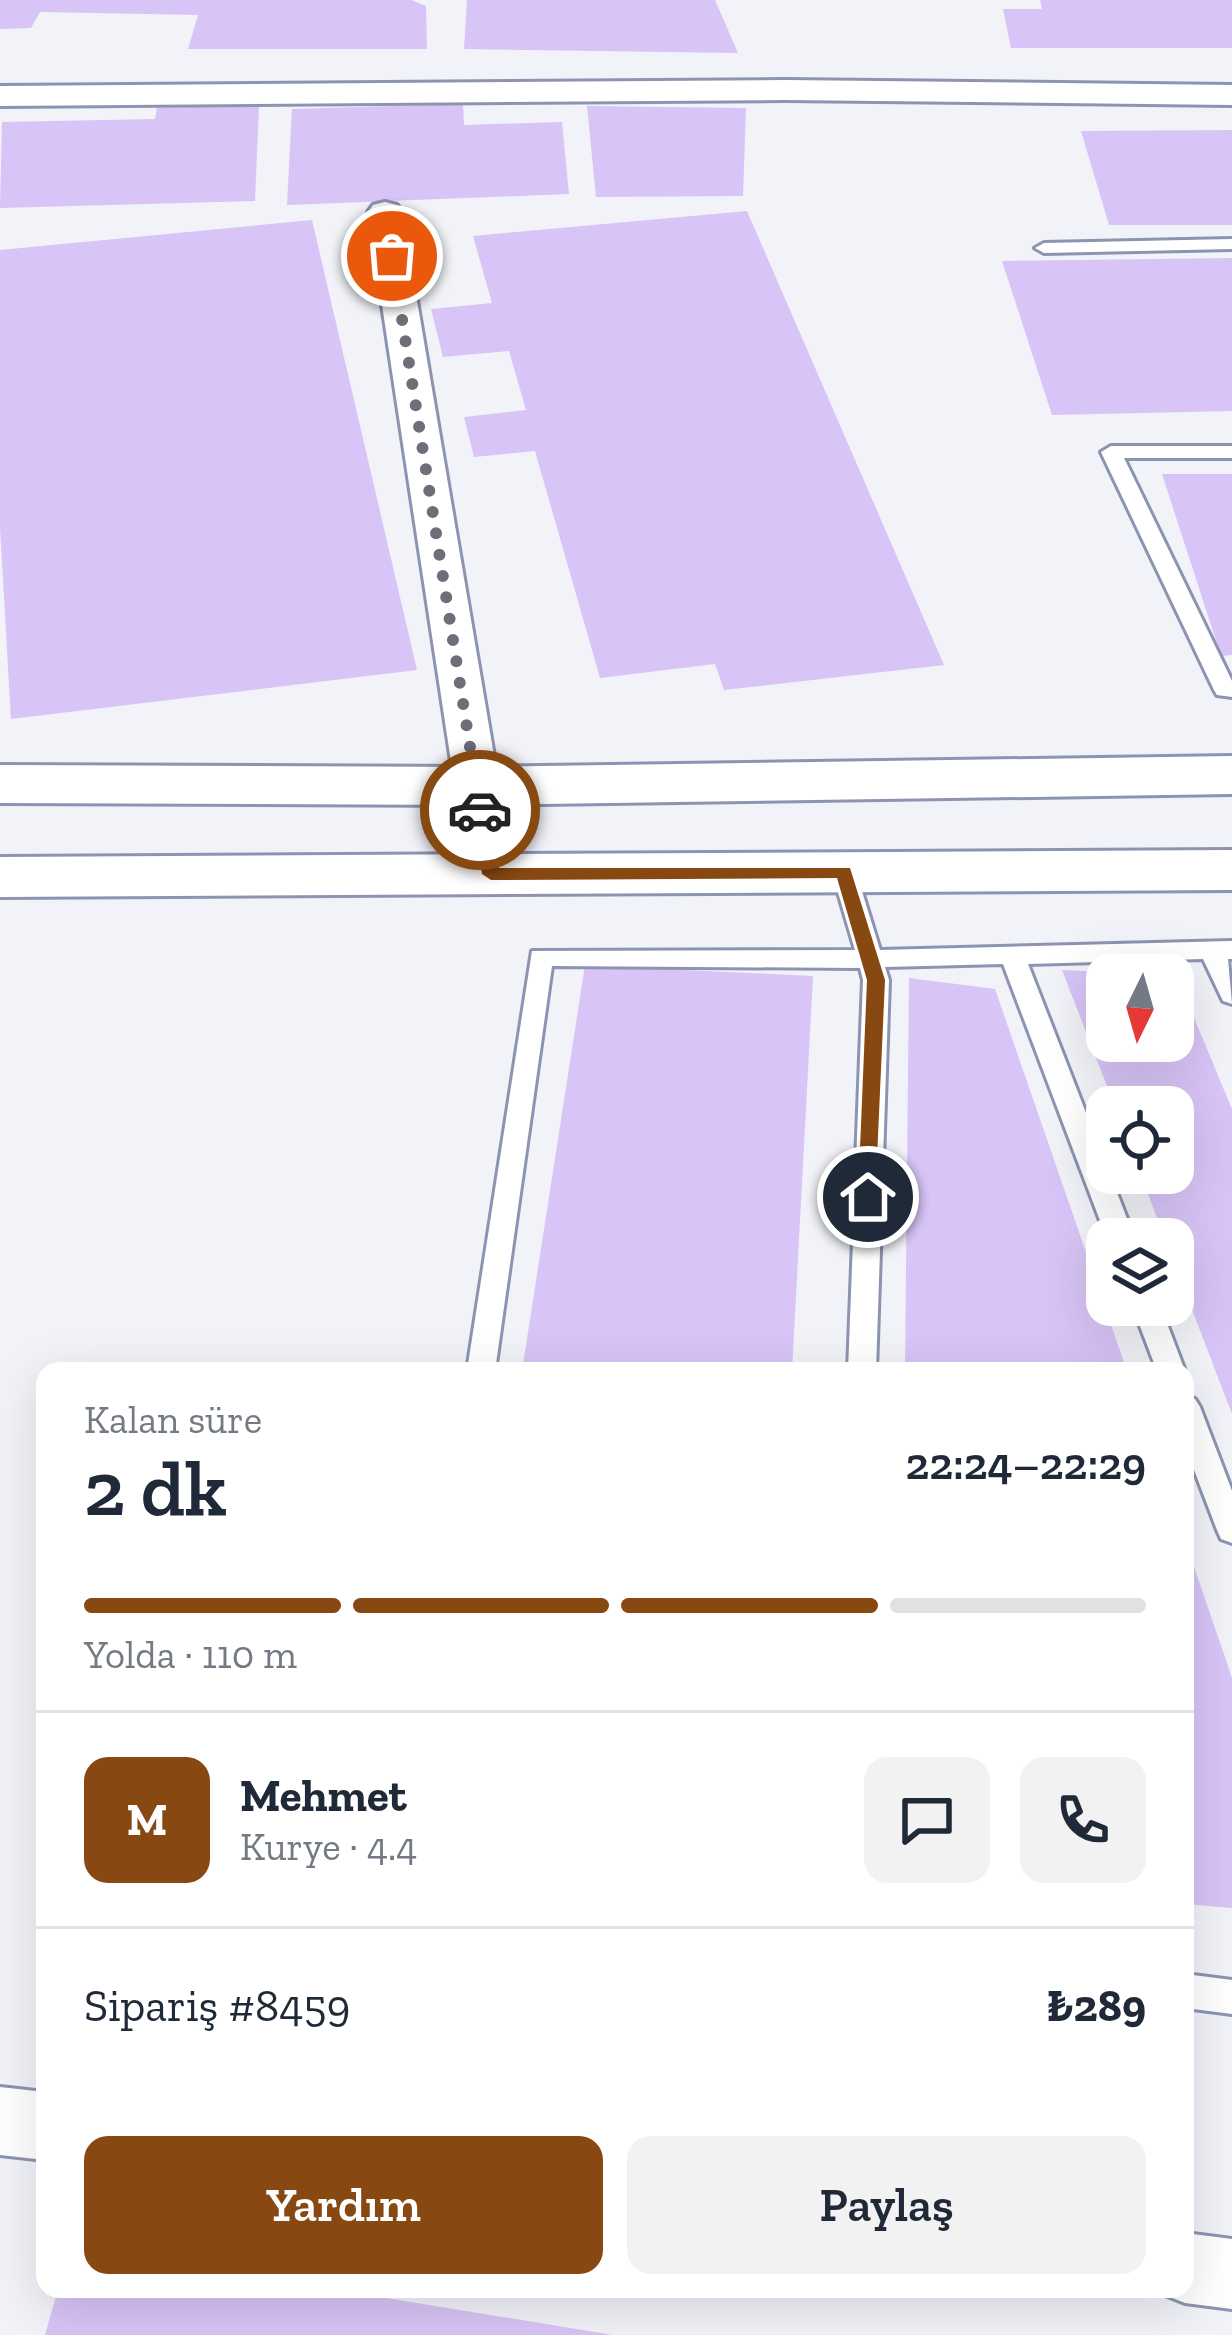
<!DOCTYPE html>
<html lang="tr">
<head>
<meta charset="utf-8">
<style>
	:root { --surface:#fff; --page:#f2f2f3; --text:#1f2937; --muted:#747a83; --line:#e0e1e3; --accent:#884812 }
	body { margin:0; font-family:"Zilla Slab",serif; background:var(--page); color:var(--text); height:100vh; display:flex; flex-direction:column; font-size:45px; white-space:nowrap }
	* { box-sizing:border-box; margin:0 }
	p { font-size:39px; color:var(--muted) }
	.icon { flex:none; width:66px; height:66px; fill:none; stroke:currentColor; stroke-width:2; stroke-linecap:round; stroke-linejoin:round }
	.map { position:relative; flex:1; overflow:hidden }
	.details { position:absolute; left:36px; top:1362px; width:1158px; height:936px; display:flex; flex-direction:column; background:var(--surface); border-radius:24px; box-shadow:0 12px 48px #0002 }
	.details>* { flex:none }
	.needle { width:78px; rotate:185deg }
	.fabs { position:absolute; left:1086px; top:954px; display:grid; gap:24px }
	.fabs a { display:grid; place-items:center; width:108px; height:108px; border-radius:24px; background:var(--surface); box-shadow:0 12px 48px #0002; font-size:60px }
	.pin { position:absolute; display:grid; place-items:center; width:102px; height:102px; color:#fff; margin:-51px; border:6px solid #fff; border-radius:50%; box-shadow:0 3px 12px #0007 }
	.courier { position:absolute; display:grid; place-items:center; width:120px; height:120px; margin:-60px; border:9px solid #884812; border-radius:50%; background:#fff; color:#222; box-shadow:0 3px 15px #0007 }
	.summary em { font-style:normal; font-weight:600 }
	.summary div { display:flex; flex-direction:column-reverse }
	.summary { display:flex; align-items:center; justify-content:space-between; height:204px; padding:0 48px }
	h1 { font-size:78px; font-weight:600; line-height:90px }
	.bar { display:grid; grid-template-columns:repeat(4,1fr); gap:18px 12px; align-content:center; height:144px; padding:0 48px }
	.bar i { height:15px; border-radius:9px; background:var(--line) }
	.bar .current { background:var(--accent) }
	.bar p { grid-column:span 4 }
	.line { display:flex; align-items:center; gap:30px; padding:0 48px; border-top:3px solid var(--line) }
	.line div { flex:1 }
	.round { display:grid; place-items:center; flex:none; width:126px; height:126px; border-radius:24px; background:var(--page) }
	.primary-button { display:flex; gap:24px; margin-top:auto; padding:24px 48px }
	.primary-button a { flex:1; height:138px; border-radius:24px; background:var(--accent); color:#fff; font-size:48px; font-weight:600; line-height:138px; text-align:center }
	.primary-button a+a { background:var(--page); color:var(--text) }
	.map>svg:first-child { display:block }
</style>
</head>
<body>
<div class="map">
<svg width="1232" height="2335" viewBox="0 0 1232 2335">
	<rect width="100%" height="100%" fill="#f1f3f9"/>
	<path fill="#d8c4f6" d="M 0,0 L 411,0 L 426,6 L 427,49 L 188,49 L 198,15 L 40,12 L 31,28 L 0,29 Z
		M 467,0 L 715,0 L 738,53 L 464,49 Z
		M 1040,0 L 1232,0 L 1232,48 L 1011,48 L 1003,9 L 1042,9 Z
		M 463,104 L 464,125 L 562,122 L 569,194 L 287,205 L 292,109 Z
		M 259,105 L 255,201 L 0,208 L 2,122 L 155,119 L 157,108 Z
		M 587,106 L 746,108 L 743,196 L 596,197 Z
		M 1232,130 L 1232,225 L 1109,225 L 1081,131 Z
		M 747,211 L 944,665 L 724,690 L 715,664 L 600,678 L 535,451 L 474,457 L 464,417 L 526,410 L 509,351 L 443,357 L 431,309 L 492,303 L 473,236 Z
		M 312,220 L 417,670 L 11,719 L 0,528 L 0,250 Z
		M 1232,258 L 1232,411 L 1052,415 L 1002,261 Z
		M 1162,474 L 1232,474 L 1232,655 L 1221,656 Z
		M 585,965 L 813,976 L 792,1371 L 522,1371 Z
		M 1173,967 L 1232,1109 L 1232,1414 L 1173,1260 L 1173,1239 L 1165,1239 L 1140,1173 L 1173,1173 L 1173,1107 L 1115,1107 L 1062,970 L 1107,972 L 1107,1041 L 1173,1041 Z
		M 909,978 L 995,989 L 1127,1371 L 905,1371 Z
		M 1186,1543 L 1232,1678 L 1232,1908 L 1185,1904 Z
		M 58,2289 L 331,2289 L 613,2335 L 45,2335 Z"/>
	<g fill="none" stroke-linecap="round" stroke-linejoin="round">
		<g stroke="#8d94b2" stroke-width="6">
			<path id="service" d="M 1232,239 L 1232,249 L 1044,253 L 1035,248 L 1044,243 Z
				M 1232,446 L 1232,458 L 1124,458 L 1232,681 L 1232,697 L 1217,695 L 1214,690 L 1101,452 L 1111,446 Z
				M 844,864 L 856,872 L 880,950 L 1232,941 L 1232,959 L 1228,959 L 1232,1004 L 1223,1001 L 1203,959 L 1028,964 L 1135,1239 L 1107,1239 L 1003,964 L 885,967 L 889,980 L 876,1371 L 848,1371 L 863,980 L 860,968 L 552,966 L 495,1371 L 467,1371 L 532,951 L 855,950 L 832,872 Z
				M 1132,1305 L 1160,1305 L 1185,1371 L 1185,1372 L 1157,1371 Z
				M 1185,1395 L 1195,1399 L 1200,1407 L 1232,1491 L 1232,1543 L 1221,1539 L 1217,1530 L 1185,1446 Z
				M 1185,1974 L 1232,1980 L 1232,2014 L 1185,2008 Z"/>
		</g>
		<g stroke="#8d94b2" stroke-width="6">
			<path id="minor" d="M 785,80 L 1232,85 L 1232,105 L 785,100 L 0,106 L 0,86 Z
				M 385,202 L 397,205 L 402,212 L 514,874 L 507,885 L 491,889 L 475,885 L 468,874 L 368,212 L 373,205 Z
				M 0,2087 L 45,2092 L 45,2160 L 0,2155 Z
				M 1185,2233 L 1232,2239 L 1232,2309 L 1185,2303 L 1160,2293 L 1158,2289 L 1185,2289 Z"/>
		</g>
		<g stroke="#8d94b2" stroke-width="6">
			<path id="secondary" d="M 1232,756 L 1232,794 L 476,805 L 0,803 L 0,765 L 476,767 Z
				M 1232,850 L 1232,890 L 0,897 L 0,857 Z"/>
		</g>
		<use href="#service" fill="#fff" fill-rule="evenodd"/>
		<use href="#minor" fill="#fff" fill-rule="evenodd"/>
		<use href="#secondary" fill="#fff" fill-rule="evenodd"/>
	</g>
	<path fill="#884812" d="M 480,804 L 488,810 L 499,868 L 850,868 L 885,980 L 875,1203 L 868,1205 L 858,1197 L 867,980 L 837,878 L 491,880 L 482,874 L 471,810 Z"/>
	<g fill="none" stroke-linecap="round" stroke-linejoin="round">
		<path stroke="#6c6e78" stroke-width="12" stroke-dasharray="0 21.6" d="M 392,256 L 480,810"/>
	</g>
</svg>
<div class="fabs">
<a><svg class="needle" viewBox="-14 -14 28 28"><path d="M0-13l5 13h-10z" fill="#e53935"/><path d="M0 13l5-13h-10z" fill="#747a83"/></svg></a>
<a><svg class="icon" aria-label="locate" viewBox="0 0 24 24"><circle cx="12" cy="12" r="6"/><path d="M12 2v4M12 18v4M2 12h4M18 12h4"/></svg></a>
<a><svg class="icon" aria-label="layers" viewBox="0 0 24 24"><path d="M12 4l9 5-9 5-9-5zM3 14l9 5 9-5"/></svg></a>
</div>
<div class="pin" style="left:392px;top:256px;background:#ea580c"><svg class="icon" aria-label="bag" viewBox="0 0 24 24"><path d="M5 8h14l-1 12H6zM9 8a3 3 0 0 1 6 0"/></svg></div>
<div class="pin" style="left:868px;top:1197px;background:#1f2937"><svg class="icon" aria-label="home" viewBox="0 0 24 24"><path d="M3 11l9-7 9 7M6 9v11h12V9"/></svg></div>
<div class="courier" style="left:480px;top:810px"><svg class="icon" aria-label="car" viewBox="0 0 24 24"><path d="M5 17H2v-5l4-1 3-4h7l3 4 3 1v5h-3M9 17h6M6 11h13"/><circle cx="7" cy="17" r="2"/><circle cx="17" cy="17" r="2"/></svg></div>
<section class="details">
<div class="summary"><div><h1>2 dk</h1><p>Kalan süre</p></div><em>22:24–22:29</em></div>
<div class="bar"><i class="current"></i><i class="current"></i><i class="current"></i><i></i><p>Yolda · 110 m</p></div>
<div class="line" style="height:216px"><b class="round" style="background:var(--accent);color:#fff">M</b><div><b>Mehmet</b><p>Kurye · 4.4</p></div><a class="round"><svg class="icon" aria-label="chat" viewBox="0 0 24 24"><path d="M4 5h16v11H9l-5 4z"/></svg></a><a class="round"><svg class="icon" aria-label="phone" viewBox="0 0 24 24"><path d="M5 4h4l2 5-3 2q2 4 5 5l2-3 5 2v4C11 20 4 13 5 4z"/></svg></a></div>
<div class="line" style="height:156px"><div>Sipariş #8459</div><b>₺289</b></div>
<div class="primary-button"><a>Yardım</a><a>Paylaş</a></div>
</section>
</div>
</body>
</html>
